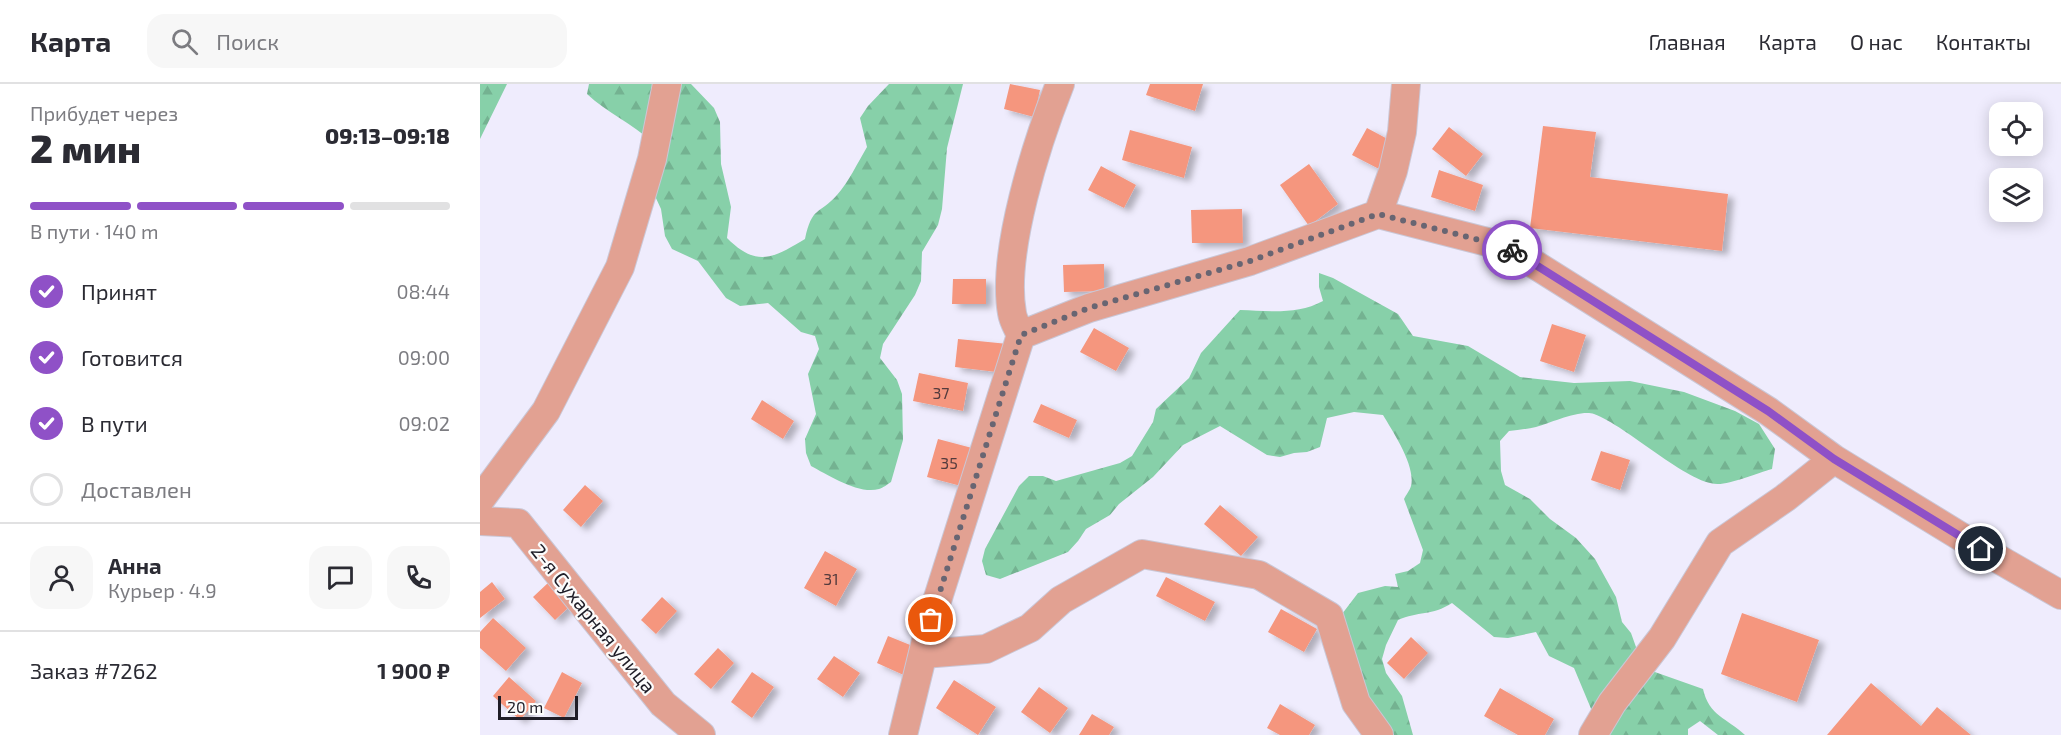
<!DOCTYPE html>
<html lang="ru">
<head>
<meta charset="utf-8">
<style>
	:root { --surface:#fff; --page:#f7f7f7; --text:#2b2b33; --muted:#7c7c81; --line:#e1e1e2; --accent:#8f51c7 }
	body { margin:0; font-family:"Exo 2",sans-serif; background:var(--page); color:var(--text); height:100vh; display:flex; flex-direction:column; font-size:22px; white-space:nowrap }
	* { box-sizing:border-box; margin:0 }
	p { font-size:20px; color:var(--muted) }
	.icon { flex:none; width:33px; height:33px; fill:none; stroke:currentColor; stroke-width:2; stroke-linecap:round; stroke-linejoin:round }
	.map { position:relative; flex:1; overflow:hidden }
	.details { display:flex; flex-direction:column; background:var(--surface); width:480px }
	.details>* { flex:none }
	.buttons { position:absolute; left:1509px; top:18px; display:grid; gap:12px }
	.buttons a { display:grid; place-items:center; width:54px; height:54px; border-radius:12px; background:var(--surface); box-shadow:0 3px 15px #0003; font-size:30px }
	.scale { position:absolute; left:18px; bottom:15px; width:80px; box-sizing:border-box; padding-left:6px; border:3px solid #1f1d27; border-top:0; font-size:16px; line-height:21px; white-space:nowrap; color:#1f1d27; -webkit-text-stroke:4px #fcfcfc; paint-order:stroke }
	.pin { position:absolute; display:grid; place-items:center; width:51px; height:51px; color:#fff; margin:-26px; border:3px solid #fff; border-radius:50%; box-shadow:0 2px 6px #0007 }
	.courier { position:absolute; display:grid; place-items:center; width:60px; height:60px; margin:-30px; border:4px solid #8f51c7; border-radius:50%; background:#fff; color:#222; box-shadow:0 2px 8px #0007 }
	.overview em { font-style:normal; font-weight:800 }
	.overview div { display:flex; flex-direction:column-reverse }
	.overview { display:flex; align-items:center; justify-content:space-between; height:102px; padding:0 30px }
	h1 { font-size:39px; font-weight:800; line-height:45px }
	.bar { display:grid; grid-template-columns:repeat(4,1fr); gap:9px 6px; align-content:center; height:72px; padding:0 30px }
	.bar i { height:8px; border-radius:4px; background:var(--line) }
	.bar .active { background:var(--accent) }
	.bar p { grid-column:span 4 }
	.line { display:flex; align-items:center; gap:15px; padding:0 30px; border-top:2px solid var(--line) }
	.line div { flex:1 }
	.round { display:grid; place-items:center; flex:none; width:63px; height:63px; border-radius:18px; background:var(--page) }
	ol { padding:0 30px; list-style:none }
	li { display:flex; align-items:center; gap:18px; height:66px }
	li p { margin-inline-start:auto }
	li .icon { padding:6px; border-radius:50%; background:var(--accent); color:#fff; stroke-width:4 }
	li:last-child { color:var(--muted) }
	li i { width:33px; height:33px; border:3px solid var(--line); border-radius:50% }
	header { display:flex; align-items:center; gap:36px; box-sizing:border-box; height:84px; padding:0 30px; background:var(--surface); border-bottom:2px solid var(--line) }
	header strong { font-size:28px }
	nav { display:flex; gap:33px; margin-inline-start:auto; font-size:21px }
	.search { width:420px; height:54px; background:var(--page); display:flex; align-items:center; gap:15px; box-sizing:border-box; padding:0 21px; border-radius:18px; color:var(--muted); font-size:22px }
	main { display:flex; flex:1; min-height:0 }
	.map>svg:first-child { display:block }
</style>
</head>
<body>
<header>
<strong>Карта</strong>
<div class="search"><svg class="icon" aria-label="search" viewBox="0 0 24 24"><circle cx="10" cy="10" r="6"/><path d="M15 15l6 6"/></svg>Поиск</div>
<nav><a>Главная</a><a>Карта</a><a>О нас</a><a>Контакты</a></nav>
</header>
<main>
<section class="details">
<div class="overview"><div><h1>2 мин</h1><p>Прибудет через</p></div><em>09:13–09:18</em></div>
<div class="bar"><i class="active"></i><i class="active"></i><i class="active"></i><i></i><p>В пути · 140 m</p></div>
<ol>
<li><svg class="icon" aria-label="check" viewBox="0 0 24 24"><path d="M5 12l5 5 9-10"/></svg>Принят<p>08:44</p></li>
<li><svg class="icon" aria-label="check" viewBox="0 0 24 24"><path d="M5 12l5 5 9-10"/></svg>Готовится<p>09:00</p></li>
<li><svg class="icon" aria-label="check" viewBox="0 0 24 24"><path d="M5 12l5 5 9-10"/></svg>В пути<p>09:02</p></li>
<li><i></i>Доставлен</li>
</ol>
<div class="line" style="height:108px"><a class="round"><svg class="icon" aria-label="person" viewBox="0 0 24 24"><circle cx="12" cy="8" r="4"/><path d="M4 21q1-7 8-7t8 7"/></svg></a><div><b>Анна</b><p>Курьер · 4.9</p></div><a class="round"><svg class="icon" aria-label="chat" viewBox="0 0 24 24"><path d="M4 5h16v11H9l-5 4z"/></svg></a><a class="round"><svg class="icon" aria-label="phone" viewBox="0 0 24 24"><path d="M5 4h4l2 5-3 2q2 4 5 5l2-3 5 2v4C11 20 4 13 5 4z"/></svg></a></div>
<div class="line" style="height:78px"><div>Заказ #7262</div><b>1 900 ₽</b></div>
</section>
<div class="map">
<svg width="1581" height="651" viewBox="0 0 1581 651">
	<defs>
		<pattern id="forest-firs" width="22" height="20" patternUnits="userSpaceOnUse" patternTransform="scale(1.5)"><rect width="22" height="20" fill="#87d0a9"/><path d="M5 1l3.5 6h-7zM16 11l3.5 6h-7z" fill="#74b291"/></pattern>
		<filter id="shadow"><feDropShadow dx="6" dy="4" stdDeviation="3" flood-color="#0004"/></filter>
	</defs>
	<rect width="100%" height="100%" fill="#efecfd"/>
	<path fill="url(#forest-firs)" d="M 0,0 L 27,0 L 0,55 Z
		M 109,0 L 211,0 L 234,24 L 240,38 L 241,80 L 251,123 L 247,154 C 277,184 293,174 325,155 C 332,122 339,131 357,111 C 368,99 378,78 387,63 L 380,34 L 388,22 L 409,0 L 483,0 L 467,64 L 462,125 L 458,141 L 442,168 L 441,197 L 435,211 L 403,260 L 400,274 L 417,296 L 422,310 L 423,356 L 411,398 C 408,400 403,404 399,405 C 379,411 348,391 331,382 L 326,369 L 325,355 L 336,330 L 328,290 L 339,265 L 335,252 L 321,248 L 288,219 L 260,222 L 246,214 L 218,177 L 192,165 L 185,152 L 181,125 L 175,112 L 172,58 C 152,39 127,29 107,10 Z
		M 839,189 L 853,194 L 918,230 L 933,252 L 988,262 L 1040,293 L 1094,299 L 1150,297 L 1204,308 L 1255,327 L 1279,340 L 1295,365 L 1292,385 C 1278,389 1251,400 1238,400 C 1209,401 1147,342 1114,330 C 1101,325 1070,339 1056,343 C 1047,345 1038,346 1029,347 L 1020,357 L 1021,387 L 1025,401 L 1050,415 L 1070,435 L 1096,454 L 1115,475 L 1136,513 L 1142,538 L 1151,549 L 1156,563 L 1172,587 L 1223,605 C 1229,632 1247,634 1265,651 L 1238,651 L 1220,637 L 1208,645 L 1208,651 L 1122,651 L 1094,584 L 1069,572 L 1056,548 L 1028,554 L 1014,553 L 972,519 C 952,532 938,527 918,536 L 906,561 L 902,575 L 906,589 L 922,612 L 933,651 L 892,651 L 862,530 L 878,509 L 905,502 L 918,503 L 915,490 L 928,487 L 940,479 L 943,466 L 924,415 C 926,411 930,406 931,402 C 936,382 913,348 903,331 L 874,328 L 847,334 L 840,363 L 827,368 L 814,369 L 800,373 L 787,371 L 740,342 L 703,361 L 673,393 L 639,420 L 630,431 L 606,445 L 598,457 L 588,468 L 520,495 L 506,491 L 502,477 L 505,465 L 539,402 L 549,392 L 563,392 L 576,397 L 640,379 L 652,372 L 673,338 L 676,325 L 709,294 L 721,269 L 760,226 C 789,227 817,231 843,217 L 839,203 Z"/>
	<path fill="#f5967e" filter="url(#shadow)" d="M 530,0 L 560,6 L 554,33 L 524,25 Z
		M 670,0 L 723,0 L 715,27 L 666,11 Z
		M 1063,42 L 1116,48 L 1110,93 L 1248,110 L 1242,167 L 1050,144 Z
		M 969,43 L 1003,70 L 986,92 L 952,65 Z
		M 887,44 L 915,59 L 901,86 L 872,71 Z
		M 650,46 L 712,63 L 704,94 L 642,76 Z
		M 829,80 L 858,120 L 829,142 L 800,101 Z
		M 621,82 L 656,101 L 644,124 L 608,106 Z
		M 959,86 L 1003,101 L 995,127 L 951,113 Z
		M 762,125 L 763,159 L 712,159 L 711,126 Z
		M 624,180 L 624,207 L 584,208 L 583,181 Z
		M 473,195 L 506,195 L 506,220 L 472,220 Z
		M 1072,240 L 1106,251 L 1094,288 L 1060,277 Z
		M 614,244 L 649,264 L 636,287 L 600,268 Z
		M 478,255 L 528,260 L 525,289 L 475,283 Z
		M 439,289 L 488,299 L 483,327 L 433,317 Z
		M 282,316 L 314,337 L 303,355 L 271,335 Z
		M 561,320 L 597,336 L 589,354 L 553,338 Z
		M 458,355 L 492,364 L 481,402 L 447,393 Z
		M 1121,367 L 1150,376 L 1140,406 L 1111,396 Z
		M 105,401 L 123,417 L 101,443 L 83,426 Z
		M 740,421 L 778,453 L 761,472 L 724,440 Z
		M 345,467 L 377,485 L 356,522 L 324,504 Z
		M 686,493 L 735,518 L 725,537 L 676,512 Z
		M 12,498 L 25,515 L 0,534 L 0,508 Z
		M 69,498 L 91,521 L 75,536 L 53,513 Z
		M 182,513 L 197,527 L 176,550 L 161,536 Z
		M 801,525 L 837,545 L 824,568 L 788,548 Z
		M 1262,529 L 1339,556 L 1317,618 L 1241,590 Z
		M 13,534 L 46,564 L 26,587 L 0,564 L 0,548 Z
		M 408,552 L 440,565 L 428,593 L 397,579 Z
		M 931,553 L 948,569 L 924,595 L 907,579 Z
		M 238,564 L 254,579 L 231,605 L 214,590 Z
		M 354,572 L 380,589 L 363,613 L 337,595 Z
		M 82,588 L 102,599 L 84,634 L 64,624 Z
		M 272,588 L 294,603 L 272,634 L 251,618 Z
		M 29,593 L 56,617 L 40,636 L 13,612 Z
		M 474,596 L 516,623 L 498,651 L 456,624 Z
		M 1391,599 L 1441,642 L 1457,623 L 1491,651 L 1347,651 Z
		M 559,603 L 588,624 L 570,649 L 541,628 Z
		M 1020,604 L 1074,635 L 1065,651 L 1038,651 L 1004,632 Z
		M 800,620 L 835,641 L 829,651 L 800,651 L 787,644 Z
		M 612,630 L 634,643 L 629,651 L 599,651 Z"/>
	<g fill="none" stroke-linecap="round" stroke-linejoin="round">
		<g stroke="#cac7d6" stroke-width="30">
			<path id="minor" d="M 898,130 L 1027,163 L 1288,327 L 1354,375 L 1501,465 L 1581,511
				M 541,251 L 609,224 L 770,177 L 898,130 L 913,87 L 922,48 L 926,0
				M 0,416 L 66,327 L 140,183 L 172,75 L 187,0
				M 0,437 L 38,439 L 183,620 L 221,651
				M 443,570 L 506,565 L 550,544 L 581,516 L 662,470 L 779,491 L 849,532 L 876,619 L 899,651
				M 423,651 L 451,536 L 541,251 C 538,244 533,237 532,229 C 521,169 557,58 580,0
				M 1113,651 L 1132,619 L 1182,554 L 1240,459 L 1305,414 L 1354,375"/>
		</g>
		<use href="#minor" stroke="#e2a192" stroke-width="28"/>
	</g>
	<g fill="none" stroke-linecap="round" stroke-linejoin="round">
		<path stroke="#686572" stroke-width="6" stroke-dasharray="0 10.8" d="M 451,536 L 541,251 L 609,224 L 770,177 L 898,130 L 1027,163 L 1032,166"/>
		<path stroke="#8f51c7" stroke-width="8" d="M 1032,166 L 1288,327 L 1354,375 L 1501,465"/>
	</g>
	<g text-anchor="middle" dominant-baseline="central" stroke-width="4.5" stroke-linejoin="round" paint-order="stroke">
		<g font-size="16" fill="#543b3d">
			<text x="461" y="308">37</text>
			<text x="469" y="378">35</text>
			<text x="351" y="494">31</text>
		</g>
		<g font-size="20" fill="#1f1d27" stroke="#fcfcfc">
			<text transform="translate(114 534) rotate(51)">2-я Сухарная улица</text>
		</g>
	</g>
</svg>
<div class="buttons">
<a><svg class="icon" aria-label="locate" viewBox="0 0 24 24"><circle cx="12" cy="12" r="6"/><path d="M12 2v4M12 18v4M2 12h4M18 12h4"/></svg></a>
<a><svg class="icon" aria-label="layers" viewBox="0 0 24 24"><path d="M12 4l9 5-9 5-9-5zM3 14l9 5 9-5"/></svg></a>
</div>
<div class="scale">20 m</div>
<div class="pin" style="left:451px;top:536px;background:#ea580c"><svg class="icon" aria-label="bag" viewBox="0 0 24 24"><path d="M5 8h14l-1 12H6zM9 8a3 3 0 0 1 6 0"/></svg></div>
<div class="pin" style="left:1501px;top:465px;background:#1f2937"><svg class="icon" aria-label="home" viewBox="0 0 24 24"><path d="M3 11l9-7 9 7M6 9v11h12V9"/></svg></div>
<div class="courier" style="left:1032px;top:166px"><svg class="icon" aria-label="bike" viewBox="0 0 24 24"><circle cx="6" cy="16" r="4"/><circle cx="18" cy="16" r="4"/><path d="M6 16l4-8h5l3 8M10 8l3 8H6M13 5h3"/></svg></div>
</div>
</main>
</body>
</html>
